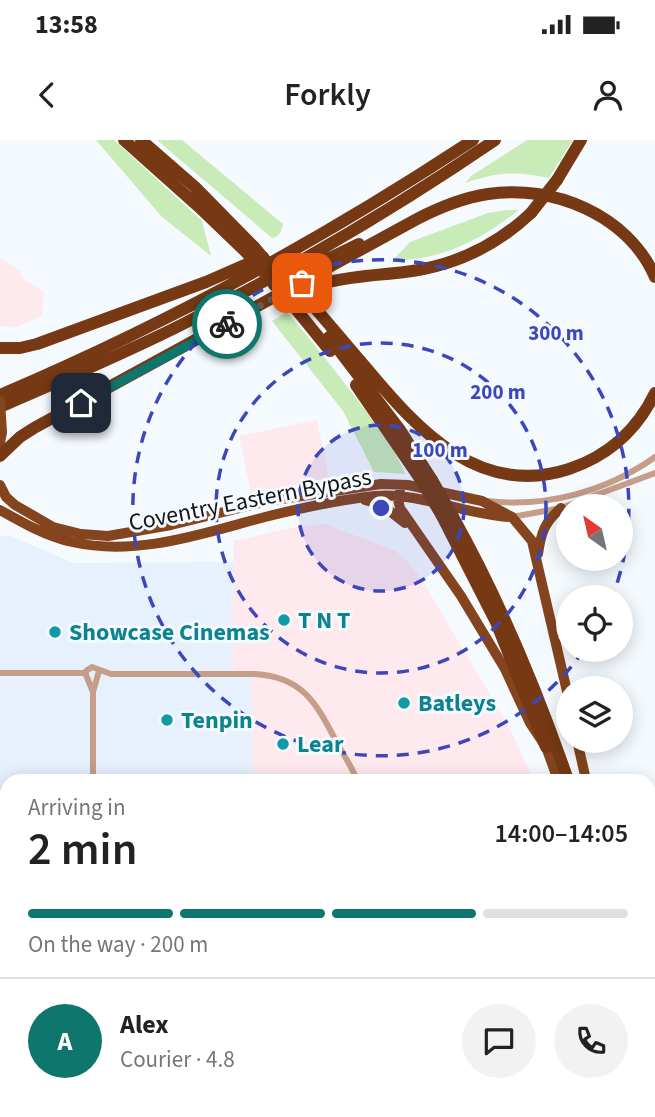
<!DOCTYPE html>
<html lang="en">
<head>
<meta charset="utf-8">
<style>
	:root { --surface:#fff; --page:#f2f2f2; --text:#222; --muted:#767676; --line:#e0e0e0; --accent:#0f766e }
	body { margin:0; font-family:"Source Sans 3",sans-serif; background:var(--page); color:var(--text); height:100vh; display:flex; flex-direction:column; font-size:26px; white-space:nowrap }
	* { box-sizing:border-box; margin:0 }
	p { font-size:23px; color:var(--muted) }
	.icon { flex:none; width:38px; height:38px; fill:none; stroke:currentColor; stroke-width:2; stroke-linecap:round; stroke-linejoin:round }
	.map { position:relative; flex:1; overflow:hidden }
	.panel { position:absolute; left:0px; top:634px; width:656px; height:345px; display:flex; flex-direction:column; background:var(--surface); border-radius:21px 21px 0 0; box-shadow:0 4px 18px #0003 }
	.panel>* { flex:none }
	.needle { width:46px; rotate:326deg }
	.controls { position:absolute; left:556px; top:354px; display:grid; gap:14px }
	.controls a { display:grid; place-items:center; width:77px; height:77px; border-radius:50%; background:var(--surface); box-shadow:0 4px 18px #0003; font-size:35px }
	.pin { position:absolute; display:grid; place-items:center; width:60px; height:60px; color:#fff; margin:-30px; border-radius:14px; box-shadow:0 4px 10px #0006 }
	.courier { position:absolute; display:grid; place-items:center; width:70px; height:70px; margin:-35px; border:5px solid #0f766e; border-radius:50%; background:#fff; color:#222; box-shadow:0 2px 9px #0007 }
	.overview em { font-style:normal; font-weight:600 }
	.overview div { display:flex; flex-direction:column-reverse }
	.overview { display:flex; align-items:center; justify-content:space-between; height:119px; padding:0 28px }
	h1 { font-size:46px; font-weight:600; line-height:52px }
	.bar { display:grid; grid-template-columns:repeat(4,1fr); gap:10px 7px; align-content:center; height:84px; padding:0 28px }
	.bar i { height:9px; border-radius:5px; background:var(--line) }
	.bar .current { background:var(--accent) }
	.bar p { grid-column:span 4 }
	.line { display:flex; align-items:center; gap:18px; padding:0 28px; border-top:2px solid var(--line) }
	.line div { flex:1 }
	.round { display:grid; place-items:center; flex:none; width:74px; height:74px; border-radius:37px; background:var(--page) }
	.status { display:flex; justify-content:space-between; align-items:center; height:49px; padding:0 35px; background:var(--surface); direction:ltr }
	.status svg { height:19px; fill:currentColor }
	header { display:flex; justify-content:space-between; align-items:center; height:91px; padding:0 28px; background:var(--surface); font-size:32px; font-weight:600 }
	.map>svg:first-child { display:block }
</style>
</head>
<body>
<div class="status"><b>13:58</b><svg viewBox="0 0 49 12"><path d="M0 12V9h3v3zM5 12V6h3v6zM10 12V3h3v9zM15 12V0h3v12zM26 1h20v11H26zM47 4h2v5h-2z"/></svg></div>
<header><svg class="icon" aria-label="back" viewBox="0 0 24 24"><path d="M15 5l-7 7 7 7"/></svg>Forkly<svg class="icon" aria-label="person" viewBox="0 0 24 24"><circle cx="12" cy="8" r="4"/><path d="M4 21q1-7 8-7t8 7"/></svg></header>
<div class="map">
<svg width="655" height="977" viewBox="0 0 655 977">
	<rect width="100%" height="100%" fill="#f5faff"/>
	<path fill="#e6f1fd" d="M 0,396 L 10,396 L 74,423 L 234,422 L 232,533 L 251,534 L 253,640 L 7,640 L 7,740 L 0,740 Z"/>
	<path fill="#fee9ee" d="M 0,118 L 21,131 L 21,136 L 23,139 L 44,152 L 42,176 L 16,187 L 0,186 Z
		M 317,280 L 329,338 L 251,354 L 239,296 Z
		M 325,384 L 396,411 L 408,422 L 422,440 L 507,583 L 534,640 L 253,640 L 251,534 L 232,534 L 234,401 L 300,386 Z
		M 300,971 L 649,971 L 650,977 L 304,977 Z"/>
	<path fill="#c8ebb7" d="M 96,0 L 114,0 L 202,81 L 211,116 L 162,77 Z
		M 157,0 L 182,0 L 283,84 C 281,92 281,96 272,98 Z
		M 527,0 L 573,0 L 549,38 C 514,31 499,32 465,43 L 471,36 Z
		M 507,70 L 519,70 C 482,99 442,121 393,120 L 410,102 L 488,73 Z
		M 287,172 C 315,205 342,239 368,274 C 381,293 397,312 405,334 L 374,332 L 343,271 L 272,181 Z"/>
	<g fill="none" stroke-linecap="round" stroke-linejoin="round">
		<path stroke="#c59d89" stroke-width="6" d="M 488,361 C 547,368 607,351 655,317
			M 512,377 L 561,368 L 655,333
			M 0,533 L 86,533
			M 93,552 L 86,535 L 86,531 L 92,527 L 111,534 L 255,534 C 303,537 316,563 336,601 C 343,614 352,627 357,640
			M 93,640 L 93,552 L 99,531
			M 0,752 L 7,752
			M 0,760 L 7,760"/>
		<path stroke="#84441e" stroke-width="10" d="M 0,303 L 2,292
			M 0,345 L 6,357 L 15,365 L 53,387 L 81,394 L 108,396 L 171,385 L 268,361 L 381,344 L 408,345 L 482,361 L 512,377 L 532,401 L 569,560
			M 400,352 L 398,359 L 400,368 L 461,456 L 505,529 L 530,583 L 546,607 L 558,640
			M 365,360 L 382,365 L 405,383
			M 0,370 C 23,383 46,396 72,402 C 138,417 203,393 265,377 C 301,368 338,360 375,356 C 421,352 465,375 511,377
			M 538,414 C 541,393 544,383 561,368
			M 577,600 L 586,640
			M 649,886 L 655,904
			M 649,921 L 655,940"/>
		<path stroke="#763913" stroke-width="12" d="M 124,0 L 199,67 L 247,113
			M 141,0 L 195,47 L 254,107
			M 557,40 L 581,0
			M 274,145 L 359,104
			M 289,159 C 302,153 315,146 329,142 C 354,136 380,135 405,132 C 454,126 495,107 531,73
			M 309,161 C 329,184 348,207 368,230 C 419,291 480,358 569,329 C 608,316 637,290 655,253
			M 295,168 L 330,211
			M 329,197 L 400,290 L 432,340
			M 0,208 L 20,208 L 37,204 L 206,142 L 263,117
			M 356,245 L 419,337
			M 0,255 C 165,185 323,99 473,0
			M 0,267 C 60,241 121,215 179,186 C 288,131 394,69 495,0
			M 0,316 L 20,297 L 34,288 L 417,79 C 440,67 462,58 488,54 C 553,44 628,75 655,137
			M 442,376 L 496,482 L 546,607
			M 453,377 C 500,461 537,550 568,640"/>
		<path stroke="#84441e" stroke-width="10" d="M 0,261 L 2,292"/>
		<path stroke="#763913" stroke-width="12" d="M 531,73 L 557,40
			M 254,107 L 303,164
			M 247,113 L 295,168
			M 419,337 L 442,376
			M 432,340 L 453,377"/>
	</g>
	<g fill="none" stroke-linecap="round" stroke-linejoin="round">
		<path stroke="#626568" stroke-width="7" stroke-dasharray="0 12.6" d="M 227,184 L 302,143"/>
		<path stroke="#0f766e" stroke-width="9" d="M 81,263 L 227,184"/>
	</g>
	<circle cx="381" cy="368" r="83" fill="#3c47bb" fill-opacity=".12"/>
	<g fill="none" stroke="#3c47bb" stroke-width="3.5" stroke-dasharray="12 9">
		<circle cx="381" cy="368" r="83"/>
		<circle cx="381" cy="368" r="165"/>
		<path d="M584 510A248 248 0 1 1 613 455"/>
	</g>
	<g fill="#0f9aa8" stroke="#f5faff" stroke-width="2.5">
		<circle cx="284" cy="480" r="7"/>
		<circle cx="55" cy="492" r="7"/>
		<circle cx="404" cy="563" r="7"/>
		<circle cx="167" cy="580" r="7"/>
		<circle cx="283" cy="604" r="7"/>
	</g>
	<g text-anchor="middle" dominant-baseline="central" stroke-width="6" stroke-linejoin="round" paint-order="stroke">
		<g font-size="24" fill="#131517" stroke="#f5faff">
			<text transform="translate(250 360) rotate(-11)">Coventry Eastern Bypass</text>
		</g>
		<g font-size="24" font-weight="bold" fill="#0d838f" stroke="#f5faff" text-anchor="start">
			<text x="298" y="480">T N T</text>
			<text x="69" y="492">Showcase Cinemas</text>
			<text x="418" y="563">Batleys</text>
			<text x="181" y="580">Tenpin</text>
			<text x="297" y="604">Lear</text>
		</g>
	</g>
	<circle cx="381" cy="368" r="10" fill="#3c47bb" stroke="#f5faff" stroke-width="3.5"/>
	<g font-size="21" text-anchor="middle" font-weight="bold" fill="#3c47bb" stroke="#f5faff" stroke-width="6" stroke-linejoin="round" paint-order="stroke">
		<text x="556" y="200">300 m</text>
		<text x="498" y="259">200 m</text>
		<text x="440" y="317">100 m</text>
	</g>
</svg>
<div class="controls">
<a><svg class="needle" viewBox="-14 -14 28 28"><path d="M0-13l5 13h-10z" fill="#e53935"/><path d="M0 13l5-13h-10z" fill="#767676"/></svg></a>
<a><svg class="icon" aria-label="locate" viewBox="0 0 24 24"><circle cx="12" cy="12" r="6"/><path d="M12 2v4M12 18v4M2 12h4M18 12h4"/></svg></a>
<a><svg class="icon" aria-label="layers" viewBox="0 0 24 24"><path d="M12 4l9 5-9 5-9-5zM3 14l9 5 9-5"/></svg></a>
</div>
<div class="pin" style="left:302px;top:143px;background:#ea580c"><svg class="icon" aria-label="bag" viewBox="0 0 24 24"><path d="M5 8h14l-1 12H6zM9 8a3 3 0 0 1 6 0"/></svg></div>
<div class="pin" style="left:81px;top:263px;background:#1f2937"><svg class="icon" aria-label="home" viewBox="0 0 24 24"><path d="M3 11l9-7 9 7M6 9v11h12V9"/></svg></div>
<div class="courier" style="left:227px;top:184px"><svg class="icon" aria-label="bike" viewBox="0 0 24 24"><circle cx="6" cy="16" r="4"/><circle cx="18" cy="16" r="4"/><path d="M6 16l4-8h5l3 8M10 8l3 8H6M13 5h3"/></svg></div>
<section class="panel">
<div class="overview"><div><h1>2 min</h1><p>Arriving in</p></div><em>14:00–14:05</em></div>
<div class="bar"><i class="current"></i><i class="current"></i><i class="current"></i><i></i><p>On the way · 200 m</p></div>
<div class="line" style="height:126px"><b class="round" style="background:var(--accent);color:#fff">A</b><div><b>Alex</b><p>Courier · 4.8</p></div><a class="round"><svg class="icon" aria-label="chat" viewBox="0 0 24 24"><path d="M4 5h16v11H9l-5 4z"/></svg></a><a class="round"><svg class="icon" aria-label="phone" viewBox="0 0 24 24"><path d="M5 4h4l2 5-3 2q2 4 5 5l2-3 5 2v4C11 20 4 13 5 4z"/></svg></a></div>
</section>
</div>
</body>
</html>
